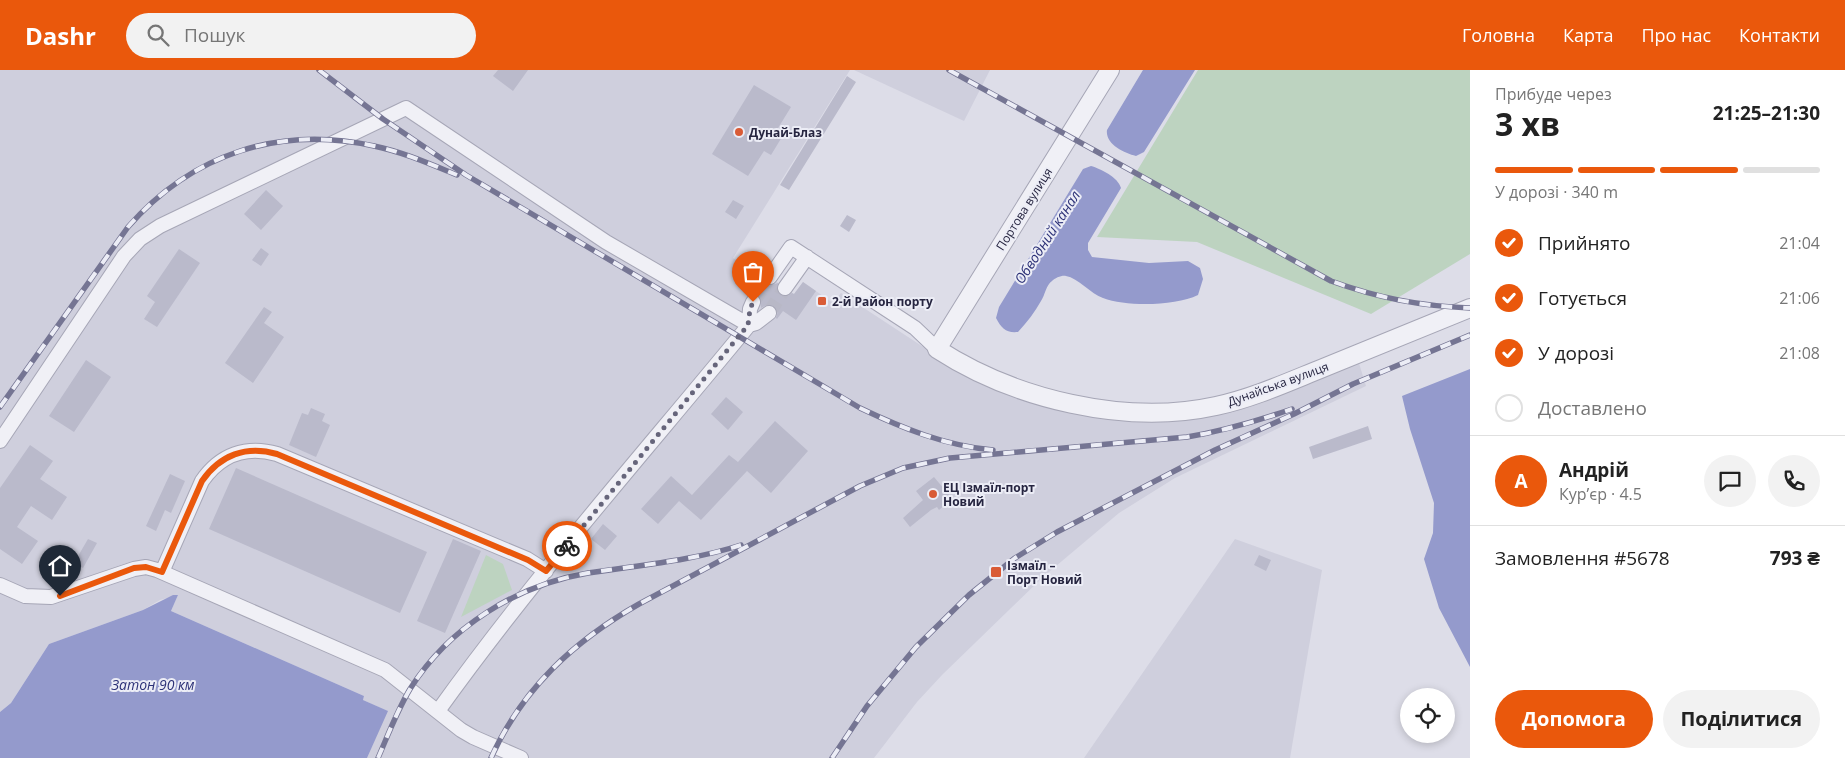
<!DOCTYPE html>
<html lang="uk">
<head>
<meta charset="utf-8">
<style>
	:root { --surface:#fff; --page:#f2f2f2; --text:#222; --muted:#767676; --line:#e0e0e0; --accent:#ea580c }
	body { margin:0; font-family:"Open Sans",sans-serif; background:var(--page); color:var(--text); height:100vh; display:flex; flex-direction:column; font-size:19px; white-space:nowrap }
	* { box-sizing:border-box; margin:0 }
	p { font-size:16px; color:var(--muted) }
	.icon { flex:none; width:28px; height:28px; fill:none; stroke:currentColor; stroke-width:2; stroke-linecap:round; stroke-linejoin:round }
	.map { position:relative; flex:1; overflow:hidden }
	.panel { display:flex; flex-direction:column; background:var(--surface); width:375px }
	.panel>* { flex:none }
	.fabs { position:absolute; left:1400px; top:618px; display:grid; gap:10px }
	.fabs a { display:grid; place-items:center; width:55px; height:55px; border-radius:50%; background:var(--surface); box-shadow:0 2px 8px #0003; font-size:25px }
	.pin { position:absolute; display:grid; place-items:center; width:42px; height:42px; color:#fff; margin:-51px -21px; border-radius:50% 50% 50% 0; rotate:-45deg; box-shadow:0 0 5px #0007 }
	.pin .icon { rotate:45deg }
	.courier { position:absolute; display:grid; place-items:center; width:50px; height:50px; margin:-25px; border:4px solid #ea580c; border-radius:50%; background:#fff; color:#222; box-shadow:0 1px 6px #0007 }
	.overview em { font-style:normal; font-weight:700 }
	.overview div { display:flex; flex-direction:column-reverse }
	.overview { display:flex; align-items:center; justify-content:space-between; height:85px; padding:0 25px }
	h1 { font-size:32px; font-weight:700; line-height:38px }
	.bar { display:grid; grid-template-columns:repeat(4,1fr); gap:8px 5px; align-content:center; height:60px; padding:0 25px }
	.bar i { height:6px; border-radius:4px; background:var(--line) }
	.bar .selected { background:var(--accent) }
	.bar p { grid-column:span 4 }
	.line { display:flex; align-items:center; gap:12px; padding:0 25px; border-top:1px solid var(--line) }
	.line div { flex:1 }
	.round { display:grid; place-items:center; flex:none; width:52px; height:52px; border-radius:26px; background:var(--page) }
	ol { padding:0 25px; list-style:none }
	li { display:flex; align-items:center; gap:15px; height:55px }
	li p { margin-inline-start:auto }
	li .icon { padding:5px; border-radius:50%; background:var(--accent); color:#fff; stroke-width:4 }
	li:last-child { color:var(--muted) }
	li i { width:28px; height:28px; border:2px solid var(--line); border-radius:50% }
	.cta { display:flex; gap:10px; margin-top:auto; padding:10px 25px }
	.cta a { flex:1; height:58px; border-radius:30px; background:var(--accent); color:#fff; font-size:20px; font-weight:700; line-height:58px; text-align:center }
	.cta a+a { background:var(--page); color:var(--text) }
	header { display:flex; align-items:center; gap:30px; box-sizing:border-box; height:70px; padding:0 25px; background:var(--accent); color:#fff }
	header strong { font-size:24px }
	nav { display:flex; gap:28px; margin-inline-start:auto; font-size:18px }
	.search { width:350px; height:45px; background:var(--page); display:flex; align-items:center; gap:12px; box-sizing:border-box; padding:0 18px; border-radius:28px; color:var(--muted); font-size:19px }
	main { display:flex; flex:1; min-height:0 }
	.map>svg:first-child { display:block }
</style>
</head>
<body>
<header>
<strong>Dashr</strong>
<div class="search"><svg class="icon" aria-label="search" viewBox="0 0 24 24"><circle cx="10" cy="10" r="6"/><path d="M15 15l6 6"/></svg>Пошук</div>
<nav><a>Головна</a><a>Карта</a><a>Про нас</a><a>Контакти</a></nav>
</header>
<main>
<div class="map">
<svg width="1470" height="688" viewBox="0 0 1470 688">
	<rect width="100%" height="100%" fill="#dddde8"/>
	<path fill="#cfcfdd" d="M 0,0 L 850,0 L 733,188 L 764,209 L 767,205 L 794,224 L 803,212 L 833,233 L 841,223 L 934,284 L 1141,349 L 1358,290 L 1366,316 L 1175,408 L 1119,443 L 1043,507 L 942,605 L 917,632 L 874,688 L 367,688 L 387,641 L 363,630 L 364,626 L 171,541 L 178,525 L 160,530 L 143,540 L 49,574 L 11,633 L 0,642 Z
		M 854,0 L 990,0 L 964,51 Z
		M 1235,469 L 1322,500 L 1290,688 L 1084,688 Z"/>
	<path fill="#bdd3c0" d="M 1198,0 L 1470,0 L 1470,184 L 1371,244 L 1197,172 L 1097,167 Z
		M 486,485 L 503,494 L 512,520 L 461,547 Z"/>
	<path fill="#949acc" d="M 1143,0 L 1195,0 L 1144,82 L 1136,86 C 1124,83 1105,74 1107,60 Z
		M 1091,96 C 1101,99 1118,107 1121,118 L 1088,173 L 1088,180 L 1092,187 L 1149,193 L 1188,191 L 1200,198 L 1203,209 L 1198,225 C 1175,236 1127,237 1103,228 C 1091,224 1078,208 1066,206 C 1062,205 1055,208 1052,211 C 1046,215 1045,225 1041,231 C 1035,242 1027,252 1018,262 C 1006,263 1002,259 996,248 L 999,237 L 1083,99 Z
		M 1470,299 L 1470,597 L 1439,538 L 1424,489 L 1433,463 L 1434,433 L 1410,359 L 1402,326 Z
		M 173,525 L 178,525 L 171,541 L 364,626 L 363,630 L 388,641 L 367,688 L 0,688 L 0,642 L 11,633 L 49,574 L 143,540 Z"/>
	<path fill="#babacb" d="M 498,0 L 528,0 L 513,21 L 493,6 Z
		M 847,6 L 856,12 L 789,120 L 780,115 Z
		M 754,15 L 791,37 L 775,63 L 782,67 L 771,85 L 764,81 L 748,106 L 712,84 Z
		M 266,120 L 283,136 L 261,160 L 244,144 Z
		M 733,130 L 744,136 L 736,149 L 725,142 Z
		M 847,145 L 856,150 L 849,162 L 840,156 Z
		M 261,178 L 269,184 L 261,196 L 252,190 Z
		M 179,179 L 200,193 L 157,257 L 144,249 L 155,232 L 147,226 Z
		M 763,211 L 769,216 L 778,213 L 777,221 L 784,227 L 788,226 L 792,223 L 794,224 L 803,212 L 816,221 L 796,250 L 783,241 L 777,249 L 776,248 L 778,241 L 776,237 L 768,234 L 761,238 L 760,227 L 754,224 Z
		M 264,237 L 272,242 L 264,253 L 284,267 L 253,313 L 225,293 Z
		M 86,290 L 111,307 L 74,362 L 49,346 Z
		M 726,327 L 743,342 L 728,360 L 711,344 Z
		M 311,338 L 325,344 L 322,351 L 330,355 L 316,387 L 289,375 L 302,343 L 308,345 Z
		M 775,351 L 808,381 L 771,423 L 747,401 L 701,450 L 679,431 L 658,454 L 641,439 L 671,406 L 692,425 L 729,385 L 738,392 Z
		M 1368,356 L 1372,369 L 1313,389 L 1309,377 Z
		M 30,375 L 53,391 L 40,409 L 67,427 L 52,450 L 31,436 L 17,457 L 38,471 L 22,494 L 0,479 L 0,418 Z
		M 236,398 L 427,482 L 400,543 L 209,459 Z
		M 170,404 L 185,411 L 171,443 L 165,440 L 156,461 L 146,456 Z
		M 934,407 L 950,426 L 945,430 L 947,433 L 939,440 L 937,437 L 931,440 L 910,457 L 903,448 L 923,430 L 916,421 Z
		M 603,454 L 617,466 L 605,480 L 591,469 Z
		M 88,469 L 97,473 L 83,498 L 74,493 Z
		M 453,469 L 481,481 L 445,563 L 417,551 Z
		M 1259,485 L 1271,490 L 1266,501 L 1254,495 Z"/>
	<g fill="none" stroke-linecap="round" stroke-linejoin="round">
		<path stroke="#b8b8c6" stroke-width="14" stroke-dasharray="14 7" stroke-linecap="butt" d="M 753,232 L 770,207
			M 769,243 L 785,218"/>
		<g stroke="#a6a6b6" stroke-width="16">
			<path id="minor" d="M 770,207 L 791,177 L 915,258 L 937,279
				M 785,218 L 807,187
				M 749,255 L 750,239 L 753,232
				M 0,371 L 124,186 L 140,169 L 160,156 L 406,38 L 606,172 L 749,255
				M 162,502 L 202,411 C 220,385 246,375 277,384 L 527,489 L 546,501
				M 0,515 L 25,526 L 51,527 L 134,499 L 146,497 L 157,500 L 385,600 L 461,660 L 473,667 L 521,688
				M 438,641 C 534,507 644,383 749,255 L 756,253 L 769,243"/>
		</g>
		<g stroke="#a6a6b6" stroke-width="20">
			<path id="tertiary" d="M 1110,0 L 937,279 C 1014,329 1125,356 1216,336 C 1253,328 1288,312 1323,298 C 1372,278 1421,258 1470,238"/>
		</g>
		<use href="#minor" stroke="#f0f0f6" stroke-width="14"/>
		<use href="#tertiary" stroke="#f0f0f6" stroke-width="18"/>
		<g stroke="#757593" stroke-width="5.5">
			<path id="rail" d="M 319,0 L 383,49 L 466,105 L 860,338 C 902,358 946,376 993,380
				M 949,0 L 1331,211 C 1378,228 1420,236 1470,238
				M 0,337 L 128,157 C 192,84 279,55 374,76 C 403,82 430,94 457,105
				M 378,688 C 388,665 397,641 410,619 C 449,557 517,515 588,503 C 639,495 692,491 741,475
				M 491,688 C 522,619 574,571 639,534 L 860,416 L 903,398 L 950,388 L 1187,367 C 1223,361 1257,351 1292,339
				M 832,688 L 867,636 L 916,577 L 969,525 L 1015,488 L 1057,462 L 1215,380 L 1294,344 L 1353,314 L 1470,265"/>
		</g>
		<use href="#rail" stroke="#ecedf6" stroke-width="4" stroke-dasharray="11" stroke-linecap="butt"/>
	</g>
	<g fill="none" stroke-linecap="round" stroke-linejoin="round">
		<path stroke="#66657b" stroke-width="5" stroke-dasharray="0 9" d="M 567,476 L 748,255 L 750,239 L 753,232"/>
		<path stroke="#ea580c" stroke-width="6" d="M 60,526 L 134,498 L 146,497 L 162,502 L 202,411 C 220,385 246,375 277,384 L 528,490 L 546,501 L 567,476"/>
	</g>
	<g fill="#d95b36" stroke="#ecedf6" stroke-width="2">
		<circle cx="739" cy="62" r="5"/>
		<rect x="817" y="226" width="10" height="10" rx="2.5"/>
		<circle cx="933" cy="424" r="5"/>
		<rect x="990" y="496" width="12" height="12" rx="2.5"/>
	</g>
	<g text-anchor="middle" dominant-baseline="central" stroke-width="4" stroke-linejoin="round" paint-order="stroke">
		<g font-size="12" font-weight="bold" fill="#262540" stroke="#ecedf6" text-anchor="start">
			<text x="749" y="62">Дунай-Блаз</text>
			<text x="832" y="231">2-й Район порту</text>
			<text x="943" y="417">ЕЦ Ізмаїл-порт<tspan x="943" dy="14">Новий</tspan></text>
			<text x="1007" y="495">Ізмаїл –<tspan x="1007" dy="14">Порт Новий</tspan></text>
		</g>
		<g font-size="12" fill="#262540" stroke="#ecedf6">
			<text transform="translate(1024 139) rotate(-58)">Портова вулиця</text>
			<text transform="translate(1278 314) rotate(-20)">Дунайська вулиця</text>
		</g>
		<g font-size="14" font-style="italic" fill="#2c3177" stroke="#ecedf6">
			<text transform="translate(1047 167) rotate(-57)">Обводний канал</text>
			<text x="153" y="614">Затон 90 км</text>
		</g>
	</g>
</svg>
<div class="fabs">
<a><svg class="icon" aria-label="locate" viewBox="0 0 24 24"><circle cx="12" cy="12" r="6"/><path d="M12 2v4M12 18v4M2 12h4M18 12h4"/></svg></a>
</div>
<div class="pin" style="left:753px;top:232px;background:#ea580c"><svg class="icon" aria-label="bag" viewBox="0 0 24 24"><path d="M5 8h14l-1 12H6zM9 8a3 3 0 0 1 6 0"/></svg></div>
<div class="pin" style="left:60px;top:526px;background:#1f2937"><svg class="icon" aria-label="home" viewBox="0 0 24 24"><path d="M3 11l9-7 9 7M6 9v11h12V9"/></svg></div>
<div class="courier" style="left:567px;top:476px"><svg class="icon" aria-label="bike" viewBox="0 0 24 24"><circle cx="6" cy="16" r="4"/><circle cx="18" cy="16" r="4"/><path d="M6 16l4-8h5l3 8M10 8l3 8H6M13 5h3"/></svg></div>
</div>
<section class="panel">
<div class="overview"><div><h1>3 хв</h1><p>Прибуде через</p></div><em>21:25–21:30</em></div>
<div class="bar"><i class="selected"></i><i class="selected"></i><i class="selected"></i><i></i><p>У дорозі · 340 m</p></div>
<ol>
<li><svg class="icon" aria-label="check" viewBox="0 0 24 24"><path d="M5 12l5 5 9-10"/></svg>Прийнято<p>21:04</p></li>
<li><svg class="icon" aria-label="check" viewBox="0 0 24 24"><path d="M5 12l5 5 9-10"/></svg>Готується<p>21:06</p></li>
<li><svg class="icon" aria-label="check" viewBox="0 0 24 24"><path d="M5 12l5 5 9-10"/></svg>У дорозі<p>21:08</p></li>
<li><i></i>Доставлено</li>
</ol>
<div class="line" style="height:90px"><b class="round" style="background:var(--accent);color:#fff">А</b><div><b>Андрій</b><p>Кур’єр · 4.5</p></div><a class="round"><svg class="icon" aria-label="chat" viewBox="0 0 24 24"><path d="M4 5h16v11H9l-5 4z"/></svg></a><a class="round"><svg class="icon" aria-label="phone" viewBox="0 0 24 24"><path d="M5 4h4l2 5-3 2q2 4 5 5l2-3 5 2v4C11 20 4 13 5 4z"/></svg></a></div>
<div class="line" style="height:65px"><div>Замовлення #5678</div><b>793 ₴</b></div>
<div class="cta"><a>Допомога</a><a>Поділитися</a></div>
</section>
</main>
</body>
</html>
